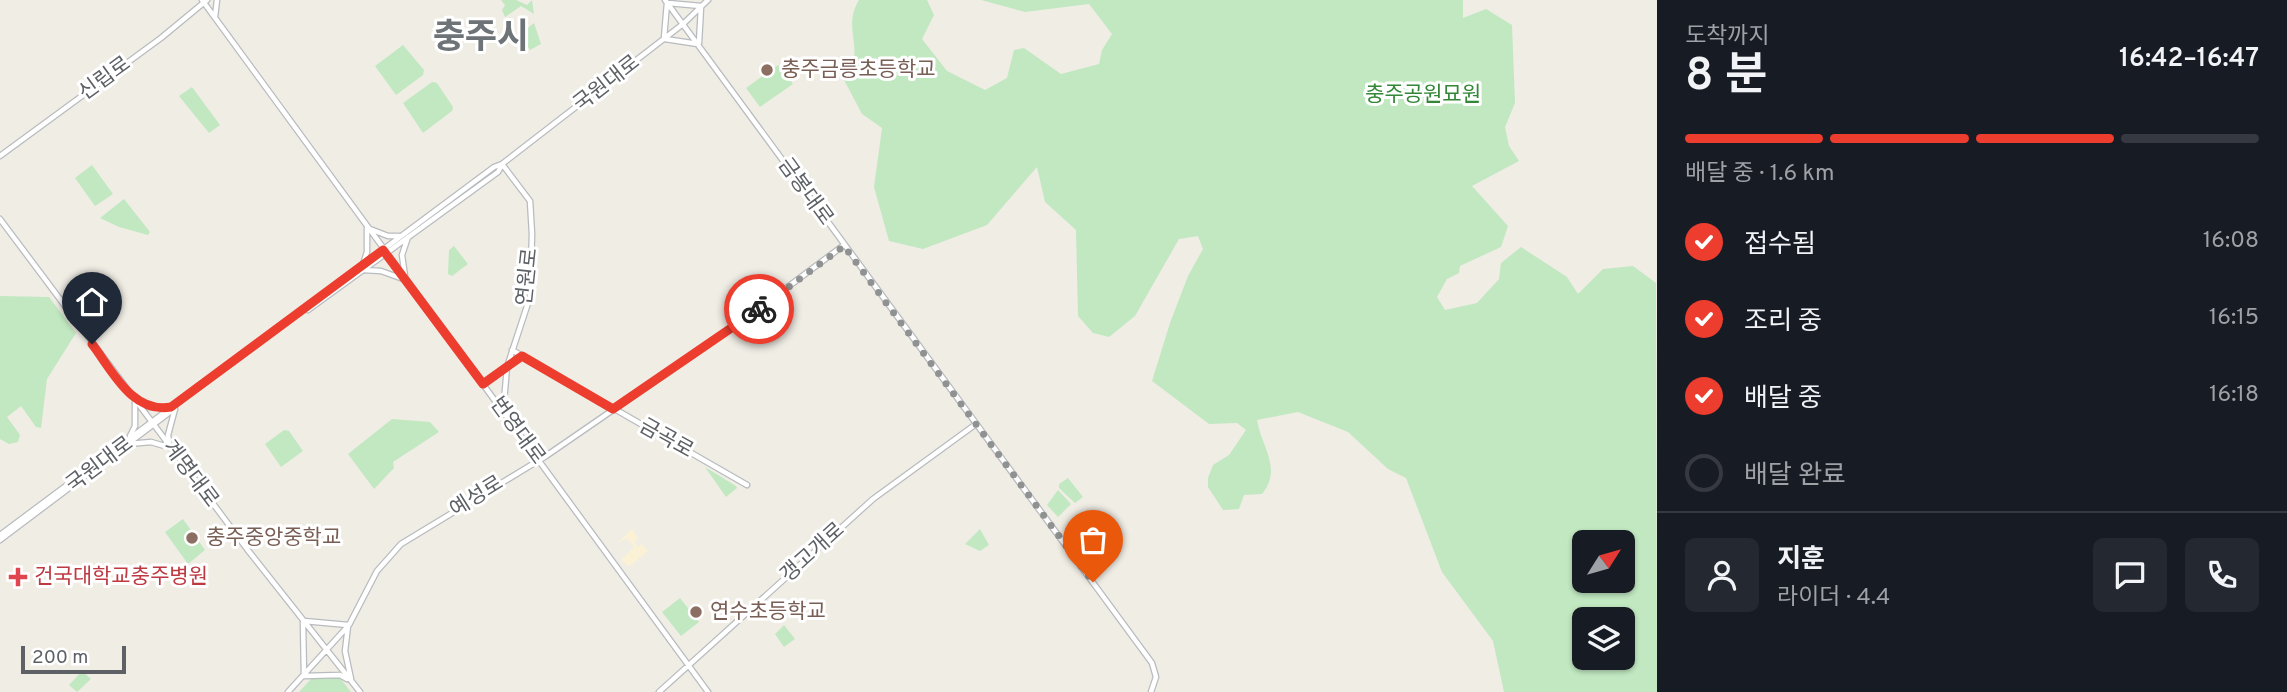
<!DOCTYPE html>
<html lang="ko">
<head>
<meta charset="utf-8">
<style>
	:root { --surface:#171b24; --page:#242831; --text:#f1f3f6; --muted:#9ea1a6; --line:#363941; --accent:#ed3d2e }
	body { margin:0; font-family:Overpass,"Noto Sans KR",sans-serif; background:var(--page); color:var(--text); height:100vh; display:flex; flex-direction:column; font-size:26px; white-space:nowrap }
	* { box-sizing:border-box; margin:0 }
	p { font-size:23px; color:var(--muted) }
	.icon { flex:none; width:38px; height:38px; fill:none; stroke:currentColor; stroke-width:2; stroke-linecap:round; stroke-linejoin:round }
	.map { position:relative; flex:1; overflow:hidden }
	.sheet { display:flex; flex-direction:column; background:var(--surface); width:630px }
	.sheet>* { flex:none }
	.needle { width:46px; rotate:53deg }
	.tools { position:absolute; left:1572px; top:530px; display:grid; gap:14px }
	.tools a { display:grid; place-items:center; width:63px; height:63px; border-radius:10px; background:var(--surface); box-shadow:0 2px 5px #0004; font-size:35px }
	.scale { position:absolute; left:21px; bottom:18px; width:105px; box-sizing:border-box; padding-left:7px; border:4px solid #5d6166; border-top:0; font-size:19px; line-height:24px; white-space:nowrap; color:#5d6166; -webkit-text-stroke:5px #fff; paint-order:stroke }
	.pin { position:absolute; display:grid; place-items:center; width:60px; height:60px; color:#fff; margin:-72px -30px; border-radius:50% 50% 50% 0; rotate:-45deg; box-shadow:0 0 7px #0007 }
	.pin .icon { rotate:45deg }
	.courier { position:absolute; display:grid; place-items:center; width:70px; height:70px; margin:-35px; border:5px solid #ed3d2e; border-radius:50%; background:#fff; color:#222; box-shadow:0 2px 9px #0007 }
	.headline em { font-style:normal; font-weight:600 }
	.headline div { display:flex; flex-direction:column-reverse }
	.headline { display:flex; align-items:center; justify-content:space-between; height:119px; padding:0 28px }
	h1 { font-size:46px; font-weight:600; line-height:52px }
	.bar { display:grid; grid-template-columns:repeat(4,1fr); gap:10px 7px; align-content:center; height:84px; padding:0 28px }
	.bar i { height:9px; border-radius:5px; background:var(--line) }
	.bar .active { background:var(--accent) }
	.bar p { grid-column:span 4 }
	.line { display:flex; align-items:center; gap:18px; padding:0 28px; border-top:2px solid var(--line) }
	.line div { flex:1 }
	.round { display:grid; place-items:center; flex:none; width:74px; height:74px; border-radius:10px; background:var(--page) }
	ol { padding:0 28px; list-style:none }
	li { display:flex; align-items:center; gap:21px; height:77px }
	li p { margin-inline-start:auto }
	li .icon { padding:7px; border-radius:50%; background:var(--accent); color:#fff; stroke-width:4 }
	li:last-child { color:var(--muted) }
	li i { width:38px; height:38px; border:4px solid var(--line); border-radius:50% }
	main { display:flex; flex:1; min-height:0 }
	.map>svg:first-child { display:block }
</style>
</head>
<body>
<main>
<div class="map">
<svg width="1657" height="692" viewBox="0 0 1657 692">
	<rect width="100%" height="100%" fill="#f0ede5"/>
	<path fill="#c1e8c1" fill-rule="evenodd" d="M 501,0 L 516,0 L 527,5 L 532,0 L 534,14 L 521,6 L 505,17 L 502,10 L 505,5 Z
		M 859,0 L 927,0 L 934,15 L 922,39 L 947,71 L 985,90 L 1007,78 L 1014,50 L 1024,48 L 1061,74 L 1099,64 L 1102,50 L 1112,34 L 1089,4 L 1025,12 L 981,0 L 1463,0 L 1463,18 L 1486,9 L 1512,25 L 1515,103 L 1505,127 L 1509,146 L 1519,161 L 1472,186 L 1508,226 L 1501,247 L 1460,266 L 1459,273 L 1447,279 L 1437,297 L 1445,310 L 1477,303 L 1499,279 L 1501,263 L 1521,247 L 1567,277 L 1578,294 L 1603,269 L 1633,266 L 1656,283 L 1657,692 L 1504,692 L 1493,641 L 1442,572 L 1406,478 L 1388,469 L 1348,432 L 1298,412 L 1257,420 C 1261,446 1283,469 1262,494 L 1244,495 L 1239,509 L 1223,510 L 1208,487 L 1208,478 L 1213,465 L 1229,455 L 1246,430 L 1237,423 L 1209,424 L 1152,381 L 1170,323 L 1188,276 L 1203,249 L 1198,236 L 1179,239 L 1135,316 L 1109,337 L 1093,333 L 1078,316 L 1076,230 L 1045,202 L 1037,167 L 987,225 L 923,249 L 889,241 L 874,187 L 882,128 L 862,114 L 843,78 C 869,49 840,32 859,0 ZM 1622,542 L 1622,581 L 1584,581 L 1584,542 ZM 1584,620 L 1622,620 L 1622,658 L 1584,658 Z
		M 534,23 L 541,44 L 530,50 L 519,35 Z
		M 403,45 L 424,70 L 423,75 L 396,95 L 375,66 Z
		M 778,65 L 793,84 L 760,107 L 746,88 Z
		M 432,82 L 437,83 L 453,107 L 452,111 L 423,133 L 403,103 Z
		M 192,87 L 220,125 L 209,133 L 179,96 Z
		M 92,165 L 113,194 L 95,206 L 75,178 Z
		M 124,199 L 150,232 L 148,235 L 119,227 L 100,218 Z
		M 454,246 L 468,264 L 452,276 L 448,274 L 449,250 Z
		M 0,296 L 49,297 L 76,333 L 47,379 L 41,428 L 36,427 L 21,406 L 7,417 L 20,435 L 18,442 L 9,444 L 0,439 Z
		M 392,419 L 430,422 L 439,432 L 393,462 L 394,468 L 374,489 L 348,454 Z
		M 284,430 L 289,431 L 303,451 L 281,467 L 265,444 Z
		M 705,467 L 736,486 L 737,488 L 726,497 Z
		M 1068,478 L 1083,497 L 1075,503 L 1059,488 L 1059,484 Z
		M 1058,490 L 1071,504 L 1058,517 L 1047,505 Z
		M 183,519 L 205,550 L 188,564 L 165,532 Z
		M 980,529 L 989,545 L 980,551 L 965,544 Z
		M 680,598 L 699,622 L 681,636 L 662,612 Z
		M 784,625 L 795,639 L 784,647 L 775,634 Z
		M 82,671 L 91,679 L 77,692 L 69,685 Z
		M 340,678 L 351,692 L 299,692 L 311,679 Z"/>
	<path fill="#fbf2d5" d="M 632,529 L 638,538 L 634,542 L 638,547 L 642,544 L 648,551 L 629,567 L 621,560 L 634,547 L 627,538 L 617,543 Z"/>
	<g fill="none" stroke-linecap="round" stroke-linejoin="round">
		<g stroke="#b8bbbf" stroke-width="7">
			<path id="tertiary" d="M 202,0 L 708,692
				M 665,0 L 1152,663 L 1156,677 L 1151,692
				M 668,3 L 701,6
				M 215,17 L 217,0
				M 664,38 L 667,3
				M 665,39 L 698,44
				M 699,43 L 701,7
				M 0,156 L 161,38 L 207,0
				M 502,164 L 530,201 L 532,234 L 530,297 L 507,367 L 503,413
				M 0,219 L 247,549 L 360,692
				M 370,229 L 388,236 L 399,236
				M 363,264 L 367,252 L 367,228
				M 364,270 L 381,271 L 406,280
				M 405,276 L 402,255 L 408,237
				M 308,310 L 498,172 L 502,165
				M 512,350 L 747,485
				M 483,384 L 522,356
				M 135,400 L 148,407 L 167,408
				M 130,436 L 135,426 L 135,401
				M 129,444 L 151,442 L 168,447
				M 170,448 L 168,435 L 175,409
				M 0,535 L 494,167 L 502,164 L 683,24 L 708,0
				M 0,540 L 174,409
				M 304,621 L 348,625
				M 303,622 L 304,676
				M 348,626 L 345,651 L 351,679
				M 305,676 L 340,675 L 347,679
				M 288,692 L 349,625 L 377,571 L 401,544 L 546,456 L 742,321 L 844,245
				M 659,692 L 873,499 L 976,424"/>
		</g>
		<use href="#tertiary" stroke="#fff" stroke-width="4.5"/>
	</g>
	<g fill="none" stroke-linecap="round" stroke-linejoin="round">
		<path stroke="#909292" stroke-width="7" stroke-dasharray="0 12.6" d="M 759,309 L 844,246 L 1093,582"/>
		<path stroke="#ed3d2e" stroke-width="9" d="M 92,344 C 112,370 132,414 171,407 L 383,250 L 483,384 L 522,356 L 613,409 L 759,309"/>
	</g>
	<g fill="#8d6e63" stroke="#fff" stroke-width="2.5">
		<circle cx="767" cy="70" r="7"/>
		<circle cx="192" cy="538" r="7"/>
		<circle cx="696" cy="612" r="7"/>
	</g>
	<path fill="#e0444e" stroke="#fff" stroke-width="2.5" d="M14.5 566.5h7v7h7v7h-7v7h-7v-7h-7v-7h7z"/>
	<g text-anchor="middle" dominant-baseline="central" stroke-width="6" stroke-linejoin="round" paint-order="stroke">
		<g font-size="21" fill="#785e54" stroke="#fff" text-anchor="start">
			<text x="781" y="70">충주금릉초등학교</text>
			<text x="206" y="538">충주중앙중학교</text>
			<text x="710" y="612">연수초등학교</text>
		</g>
		<g font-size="21" fill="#5d6166" stroke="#fff">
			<text transform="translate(105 79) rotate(-36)">신립로</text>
			<text transform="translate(607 84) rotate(-38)">국원대로</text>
			<text transform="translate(805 192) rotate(54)">금봉대로</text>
			<text transform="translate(528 277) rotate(-84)">연원로</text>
			<text transform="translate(517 431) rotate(54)">번영대로</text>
			<text transform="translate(666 439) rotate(29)">금곡로</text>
			<text transform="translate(100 465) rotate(-37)">국원대로</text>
			<text transform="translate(190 474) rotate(53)">계명대로</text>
			<text transform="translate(477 497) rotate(-32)">예성로</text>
			<text transform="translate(813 553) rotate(-42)">갱고개로</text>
		</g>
		<g font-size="21" fill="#338737" stroke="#fff">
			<text x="1423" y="95">충주공원묘원</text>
		</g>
		<g font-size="21" fill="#be3a42" stroke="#fff" text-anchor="start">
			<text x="34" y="577">건국대학교충주병원</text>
		</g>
		<g font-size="35" font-weight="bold" fill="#6e7378" stroke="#fff">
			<text x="481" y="39">충주시</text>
		</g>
	</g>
</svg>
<div class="tools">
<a><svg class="needle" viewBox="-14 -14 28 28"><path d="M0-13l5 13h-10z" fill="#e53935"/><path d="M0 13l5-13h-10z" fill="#9ea1a6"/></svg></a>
<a><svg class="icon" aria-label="layers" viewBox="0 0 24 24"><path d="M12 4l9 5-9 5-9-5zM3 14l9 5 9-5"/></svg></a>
</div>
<div class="scale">200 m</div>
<div class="pin" style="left:1093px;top:582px;background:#ea580c"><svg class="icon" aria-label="bag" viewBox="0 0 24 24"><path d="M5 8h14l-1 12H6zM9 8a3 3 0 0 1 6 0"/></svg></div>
<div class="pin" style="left:92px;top:344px;background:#1f2937"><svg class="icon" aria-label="home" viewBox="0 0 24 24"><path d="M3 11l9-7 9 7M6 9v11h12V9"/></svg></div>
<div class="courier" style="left:759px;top:309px"><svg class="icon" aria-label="bike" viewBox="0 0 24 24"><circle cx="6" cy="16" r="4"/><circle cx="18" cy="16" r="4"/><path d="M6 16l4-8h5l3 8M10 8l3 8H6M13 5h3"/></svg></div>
</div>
<section class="sheet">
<div class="headline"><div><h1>8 분</h1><p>도착까지</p></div><em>16:42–16:47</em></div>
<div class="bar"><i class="active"></i><i class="active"></i><i class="active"></i><i></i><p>배달 중 · 1.6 km</p></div>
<ol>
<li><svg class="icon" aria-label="check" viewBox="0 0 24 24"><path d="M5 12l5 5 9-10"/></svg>접수됨<p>16:08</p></li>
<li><svg class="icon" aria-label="check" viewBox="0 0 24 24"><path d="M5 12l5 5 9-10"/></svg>조리 중<p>16:15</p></li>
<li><svg class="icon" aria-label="check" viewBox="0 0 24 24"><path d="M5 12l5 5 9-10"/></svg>배달 중<p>16:18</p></li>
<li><i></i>배달 완료</li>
</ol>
<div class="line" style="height:126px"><a class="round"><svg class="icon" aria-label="person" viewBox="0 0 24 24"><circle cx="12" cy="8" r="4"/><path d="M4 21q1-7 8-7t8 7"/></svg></a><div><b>지훈</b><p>라이더 · 4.4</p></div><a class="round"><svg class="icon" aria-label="chat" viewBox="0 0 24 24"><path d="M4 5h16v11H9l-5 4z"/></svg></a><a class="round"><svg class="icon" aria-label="phone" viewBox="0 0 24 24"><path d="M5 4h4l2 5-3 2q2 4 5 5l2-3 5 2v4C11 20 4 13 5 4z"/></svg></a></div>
</section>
</main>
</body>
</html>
